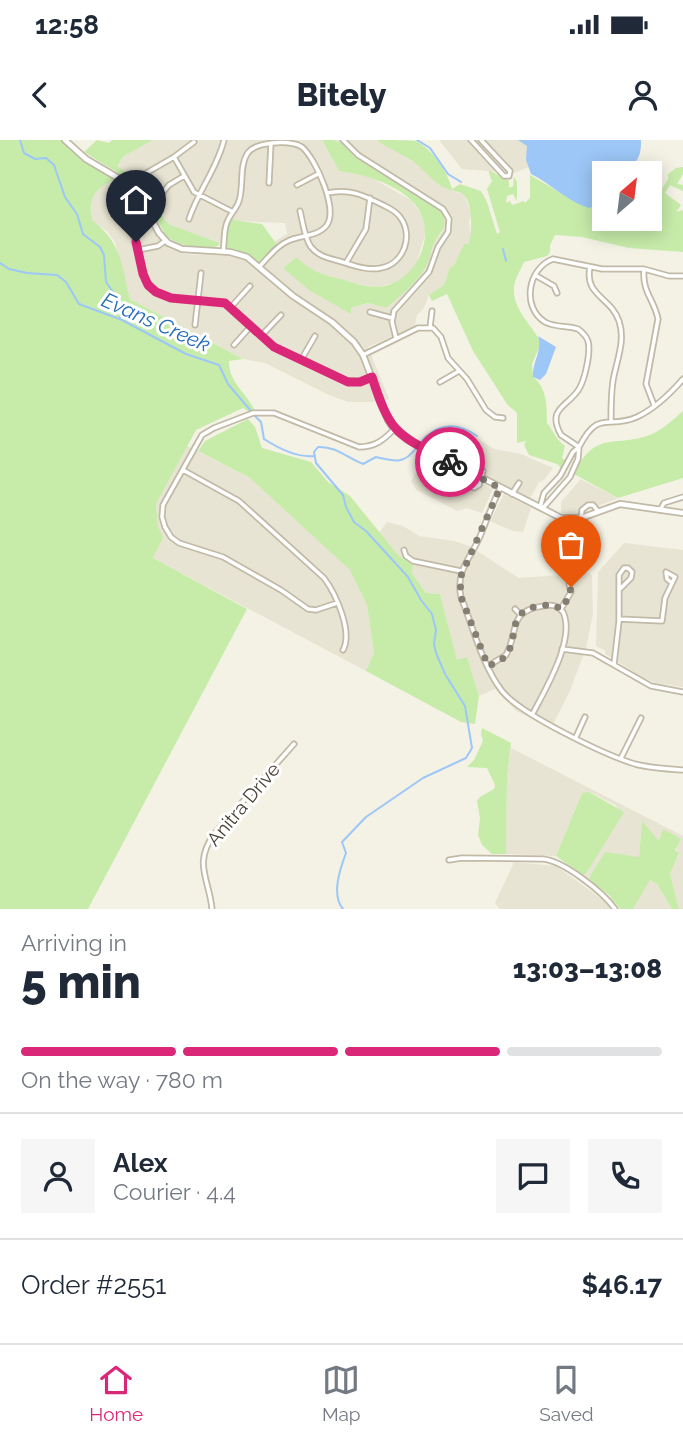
<!DOCTYPE html>
<html lang="en">
<head>
<meta charset="utf-8">
<style>
	:root { --surface:#fff; --page:#f6f6f7; --text:#1f2937; --muted:#747a83; --line:#e0e1e3; --accent:#db2777 }
	body { margin:0; font-family:Raleway,sans-serif; background:var(--page); color:var(--text); height:100vh; display:flex; flex-direction:column; font-size:26px; white-space:nowrap }
	* { box-sizing:border-box; margin:0 }
	p { font-size:23px; color:var(--muted) }
	.icon { flex:none; width:38px; height:38px; fill:none; stroke:currentColor; stroke-width:2; stroke-linecap:round; stroke-linejoin:round }
	.map { position:relative; height:769px; overflow:hidden }
	.panel { display:flex; flex-direction:column; background:var(--surface); flex:1 }
	.panel>* { flex:none }
	.needle { width:46px; rotate:28deg }
	.tools { position:absolute; left:592px; top:21px; display:grid; gap:14px }
	.tools a { display:grid; place-items:center; width:70px; height:70px; border-radius:0px; background:var(--surface); box-shadow:0 4px 18px #0003; font-size:35px }
	.pin { position:absolute; display:grid; place-items:center; width:60px; height:60px; color:#fff; margin:-72px -30px; border-radius:50% 50% 50% 0; rotate:-45deg; box-shadow:0 0 7px #0007 }
	.pin .icon { rotate:45deg }
	.courier { position:absolute; display:grid; place-items:center; width:70px; height:70px; margin:-35px; border:5px solid #db2777; border-radius:50%; background:#fff; color:#222; box-shadow:0 2px 9px #0007 }
	.headline em { font-style:normal; font-weight:800 }
	.headline div { display:flex; flex-direction:column-reverse }
	.headline { display:flex; align-items:center; justify-content:space-between; height:119px; padding:0 21px }
	h1 { font-size:46px; font-weight:800; line-height:52px }
	.bar { display:grid; grid-template-columns:repeat(4,1fr); gap:10px 7px; align-content:center; height:84px; padding:0 21px }
	.bar i { height:9px; border-radius:5px; background:var(--line) }
	.bar .current { background:var(--accent) }
	.bar p { grid-column:span 4 }
	.line { display:flex; align-items:center; gap:18px; padding:0 21px; border-top:2px solid var(--line) }
	.line div { flex:1 }
	.round { display:grid; place-items:center; flex:none; width:74px; height:74px; border-radius:0px; background:var(--page) }
	.status { display:flex; justify-content:space-between; align-items:center; height:49px; padding:0 35px; background:var(--surface); direction:ltr }
	.status svg { height:19px; fill:currentColor }
	header { display:flex; justify-content:space-between; align-items:center; height:91px; padding:0 21px; background:var(--surface); font-size:32px; font-weight:800 }
	.menu { display:flex; justify-content:space-around; align-items:center; height:98px; border-top:2px solid var(--line); background:var(--surface); font-size:19px; color:var(--muted) }
	.menu a { display:grid; justify-items:center; gap:4px }
	.menu .current { color:var(--accent) }
	.map>svg:first-child { display:block }
</style>
</head>
<body>
<div class="status"><b>12:58</b><svg viewBox="0 0 49 12"><path d="M0 12V9h3v3zM5 12V6h3v6zM10 12V3h3v9zM15 12V0h3v12zM26 1h20v11H26zM47 4h2v5h-2z"/></svg></div>
<header><svg class="icon" aria-label="back" viewBox="0 0 24 24"><path d="M15 5l-7 7 7 7"/></svg>Bitely<svg class="icon" aria-label="person" viewBox="0 0 24 24"><circle cx="12" cy="8" r="4"/><path d="M4 21q1-7 8-7t8 7"/></svg></header>
<div class="map">
<svg width="683" height="769" viewBox="0 0 683 769">
	<rect width="100%" height="100%" fill="#f4f1e5"/>
	<path fill="#e8e4d3" d="M 153,0 L 322,0 L 339,31 L 359,34 L 372,38 L 412,61 L 422,76 L 426,91 L 416,125 L 402,141 L 373,148 L 320,134 L 306,127 L 297,117 L 283,128 L 351,173 L 351,168 L 369,163 L 386,168 L 432,110 L 434,102 L 443,91 L 386,34 L 366,24 L 343,5 L 333,0 L 377,0 L 415,23 L 445,48 L 465,55 L 471,74 L 469,81 L 471,99 L 454,126 L 450,127 L 444,145 L 429,155 L 424,168 L 417,175 L 415,186 L 368,207 L 389,259 L 372,262 L 348,262 L 329,255 L 265,223 L 243,219 L 130,159 L 115,102 L 107,91 L 91,80 L 91,59 L 99,47 L 112,41 L 133,50 L 158,98 L 170,109 L 185,114 L 232,116 L 230,112 L 278,106 L 274,102 L 287,94 L 285,83 L 234,81 L 224,104 L 170,86 L 164,79 L 144,38 L 137,43 L 117,26 L 124,16 Z
		M 439,0 L 555,0 L 548,19 L 514,33 L 462,29 Z
		M 451,288 L 466,291 L 494,309 L 521,314 L 553,328 L 544,340 L 539,342 L 530,358 L 424,302 L 432,295 Z
		M 187,306 L 250,338 L 351,429 L 367,464 L 374,513 L 366,531 L 153,418 L 163,398 L 158,386 L 156,364 Z
		M 427,314 L 493,349 L 482,373 L 467,368 L 457,371 L 417,350 L 411,341 Z
		M 581,339 L 584,341 L 618,358 L 578,374 L 561,373 L 561,362 Z
		M 504,354 L 531,368 L 523,392 L 513,391 L 490,381 Z
		M 387,382 L 403,386 L 419,396 L 454,401 L 469,406 L 519,438 L 589,433 L 592,435 L 593,474 L 586,508 L 569,553 L 551,588 L 516,571 L 495,549 L 479,556 L 467,518 L 457,521 L 440,454 L 426,453 L 412,433 L 413,425 L 398,415 L 379,393 Z
		M 624,403 L 683,410 L 683,547 L 656,543 L 642,537 L 605,514 L 606,511 L 596,506 L 598,432 Z
		M 511,608 L 683,696 L 683,769 L 679,769 L 670,734 L 679,714 L 664,690 L 659,702 L 642,682 L 639,717 L 590,736 L 590,740 L 583,735 L 587,734 L 617,666 L 592,653 L 582,653 L 556,716 L 506,714 L 507,638 Z
		M 514,722 L 556,726 L 606,762 L 611,769 L 500,769 L 495,763 Z
		M 649,740 L 657,744 L 672,769 L 633,769 Z"/>
	<path fill="#c7ecaa" d="M 0,0 L 61,0 L 91,25 L 129,46 L 133,50 L 112,41 C 93,49 88,60 92,80 C 122,103 121,124 130,159 L 243,219 L 229,221 C 228,241 246,253 254,269 L 249,272 L 243,268 L 196,290 L 156,364 L 158,386 L 163,398 L 153,418 L 247,469 L 88,769 L 0,769 Z
		M 97,0 L 109,3 L 112,0 L 153,0 L 124,16 L 117,26 L 128,34 L 123,36 L 84,12 Z
		M 322,0 L 333,0 L 341,3 L 355,17 L 386,34 L 441,71 C 449,85 442,90 435,101 C 431,109 430,119 425,128 C 416,144 400,156 386,168 L 368,163 L 351,168 L 351,174 L 309,150 L 283,128 L 297,117 C 310,132 325,135 344,140 C 354,143 365,147 375,147 C 416,147 442,91 412,61 C 394,43 363,34 339,31 Z
		M 377,0 C 385,0 410,0 416,1 C 432,9 448,32 452,49 L 460,44 L 481,51 L 487,62 L 497,94 L 500,92 L 487,49 L 492,41 L 489,34 L 489,30 L 509,41 L 509,48 L 513,46 L 514,37 L 517,42 L 517,61 L 513,54 L 507,56 L 506,63 L 510,61 L 512,65 L 524,61 L 525,63 L 530,58 L 530,35 L 583,66 L 597,65 L 604,56 L 604,79 L 649,79 L 650,55 L 653,51 L 660,52 L 668,39 L 668,34 L 676,28 L 683,27 L 683,34 L 677,44 L 683,45 L 683,51 L 670,45 L 665,53 L 681,65 L 676,72 L 683,70 L 683,112 L 629,108 L 582,97 L 555,95 L 550,105 L 550,112 L 547,116 L 524,122 C 521,129 514,140 514,148 C 512,169 533,186 541,203 L 532,224 L 533,237 C 547,247 547,267 547,283 C 554,291 556,300 565,306 L 562,318 L 566,321 L 562,329 L 557,324 L 529,315 L 524,305 L 526,301 L 517,303 L 517,273 L 507,264 L 473,211 L 447,154 L 432,161 L 429,155 L 444,145 L 450,127 L 454,126 L 464,104 L 468,104 C 473,96 472,63 465,56 C 460,51 451,51 445,48 C 434,43 424,30 415,23 C 403,14 388,9 377,0 Z
		M 145,38 L 164,79 L 170,85 L 220,103 L 218,106 C 201,110 179,106 166,96 L 137,43 Z
		M 229,78 C 235,81 255,83 262,84 L 278,106 L 260,126 L 251,119 L 223,111 Z
		M 683,271 L 683,338 L 618,358 L 574,334 C 596,288 616,309 652,294 C 663,289 674,279 683,271 Z
		M 248,279 L 255,287 L 262,308 L 311,322 L 328,342 L 350,356 L 398,415 L 413,425 L 412,433 L 426,453 L 440,454 L 457,520 L 467,517 L 479,556 L 475,584 L 461,582 L 366,531 L 374,513 L 367,465 L 350,430 L 250,338 L 198,311 L 205,301 Z
		M 482,588 L 511,603 L 507,638 L 506,714 L 492,714 L 482,705 L 478,695 L 480,678 L 477,661 L 480,657 L 494,649 L 495,645 L 487,628 L 467,627 L 474,620 L 483,601 L 481,594 Z
		M 589,652 L 624,672 L 586,734 L 583,735 L 556,716 L 582,653 Z
		M 642,681 L 659,701 L 663,689 L 681,699 L 675,710 L 679,713 L 670,734 L 679,769 L 672,769 L 657,744 L 650,740 L 633,769 L 620,769 L 609,755 L 590,740 L 590,736 L 605,712 L 639,717 Z"/>
	<path fill="#9cc7f6" d="M 518,0 L 641,0 C 642,25 628,33 604,33 C 604,48 607,63 589,68 C 568,62 550,43 531,34 L 526,20 L 527,6 Z
		M 538,196 L 556,207 L 546,234 L 540,240 L 533,237 C 532,222 543,210 538,196 Z"/>
	<g fill="none" stroke-linecap="round" stroke-linejoin="round">
		<path stroke="#9cc7f6" stroke-width="2" d="M 20,0 L 24,13 L 35,19 L 46,18 L 54,25 L 65,57 L 77,74 L 83,94 L 100,107 L 104,115 L 106,142 L 120,162 L 120,178
			M 417,0 L 430,8 L 448,34 L 461,42
			M 503,109 L 506,121
			M 0,123 L 9,129 L 27,133 L 57,135 L 66,142 L 79,164 L 122,180 L 186,214 L 219,225 L 228,244 L 251,271
			M 255,276 L 261,282 L 264,299 C 278,308 296,318 314,316
			M 420,303 C 437,282 457,282 477,296
			M 343,769 C 331,755 340,729 346,713 L 342,702 L 366,677 L 423,638 L 466,618 L 472,608 L 465,566 L 445,534 L 436,513 L 434,504 L 436,490 L 432,474 L 421,460 L 408,437 L 366,391 L 354,382 L 346,367 L 343,355 L 316,323 L 314,312 L 318,307 C 336,306 347,318 363,324 L 376,317 C 394,321 404,325 416,308"/>
		<g stroke="#c0baa7" stroke-width="7">
			<path id="minor" d="M 343,0 L 358,15 L 443,69 L 449,79 L 448,92 L 438,107 L 429,132 L 394,171 L 392,182 L 396,198
				M 471,0 L 504,36 L 509,36 L 510,31 L 481,0
				M 174,17 L 194,52 L 233,72
				M 129,43 L 174,17 L 194,2
				M 269,43 L 271,3
				M 297,45 L 318,34
				M 164,51 L 169,45 L 184,36
				M 115,68 L 121,70 L 136,102 L 146,140 L 156,152 L 171,158 L 225,163 L 277,209 L 343,240 L 360,242 L 372,237
				M 300,71 C 303,82 304,97 311,107 C 318,116 328,118 339,121 C 353,125 367,131 381,128 C 404,124 414,95 400,77 C 396,71 389,68 383,65 C 363,55 349,48 327,53
				M 189,79 C 198,51 217,29 224,0
				M 138,110 L 158,106 L 165,101
				M 223,111 C 225,101 223,89 228,80 C 231,73 237,68 239,61 C 244,46 239,27 247,14 C 255,1 290,0 302,7 C 316,19 338,69 327,85 C 318,97 300,95 288,101 C 276,106 268,118 260,126
				M 346,123 L 366,89 L 370,58
				M 590,127 C 584,156 611,157 619,181 C 626,201 616,222 613,241 C 611,254 611,267 611,280
				M 644,130 C 642,152 654,159 658,179 L 646,244 L 654,265
				M 535,135 L 554,146 L 557,153
				M 683,136 L 669,136 L 644,129 L 602,129 L 553,119 C 528,128 521,167 545,182 C 556,188 567,185 578,189 C 582,192 586,195 588,201 C 591,212 585,239 579,249 C 568,267 546,268 561,295 L 579,307 C 599,268 608,290 637,277 C 656,268 670,254 683,239
				M 231,167 L 250,146
				M 370,172 L 392,178
				M 195,185 L 201,133
				M 430,187 L 432,171
				M 261,196 L 281,175
				M 234,205 L 251,186
				M 363,215 L 418,188 L 433,188 L 441,197 L 448,218 L 467,239 L 486,270 L 495,277 L 503,278
				M 301,220 L 315,196
				M 440,242 L 459,231
				M 433,313 L 431,325 L 474,348 L 479,345 L 483,331
				M 445,319 L 450,310
				M 183,330 L 239,361 L 324,438 C 336,454 353,492 343,510
				M 500,348 C 493,363 487,379 481,394 C 472,417 455,430 461,457 C 473,487 482,525 502,551 C 520,574 605,615 635,624 C 650,628 667,629 683,630
				M 512,354 L 519,343
				M 540,367 L 544,353 L 560,336 L 573,312 L 579,307
				M 543,368 L 570,337 L 578,319 L 579,307
				M 660,370 L 664,363 L 683,357
				M 581,378 L 582,370 L 588,365 L 593,365 L 598,371
				M 404,410 L 406,416 L 413,421 L 461,431
				M 337,463 L 316,470 L 308,469 L 281,450 L 223,417 L 179,403 L 171,397 L 165,387 L 162,377 L 163,365 L 202,295 L 214,288 L 253,273 L 274,273 L 359,307 C 375,307 384,300 394,289
				M 515,469 L 521,475
				M 561,469 L 571,452 L 569,444
				M 619,479 L 662,481 L 665,458 L 675,437 L 666,432 L 667,439 L 672,443
				M 562,509 L 593,513 L 651,546 L 683,552
				M 614,524 L 619,481 L 619,435 L 624,428 L 628,428 L 632,432 L 631,438 L 620,449
				M 488,526 L 506,515 C 519,492 507,471 543,466 C 552,464 556,465 563,472 C 576,499 545,550 532,575
				M 576,597 L 585,577
				M 621,618 L 641,578
				M 449,720 L 462,718 L 543,719 C 564,721 603,752 615,769
				M 212,769 C 209,738 193,724 214,694 L 294,604"/>
		</g>
		<g stroke="#c0baa7" stroke-width="8">
			<path id="tertiary" d="M 65,0 L 86,19 L 135,48 L 159,93 L 168,103 L 182,109 L 230,112 L 247,117 L 293,156 L 332,182 L 354,202 L 363,215 L 388,280 L 394,289 L 408,300 L 561,378 L 581,378 L 620,364 L 683,373"/>
		</g>
		<use href="#minor" stroke="#fff" stroke-width="3.5"/>
		<use href="#tertiary" stroke="#fff" stroke-width="4.5"/>
	</g>
	<g fill="none" stroke-linecap="round" stroke-linejoin="round">
		<path stroke="#847f72" stroke-width="7" stroke-dasharray="0 12.6" d="M 450,322 L 500,348 L 460,438 L 461,457 L 488,526 C 495,523 502,521 507,514 C 519,495 506,472 539,466 C 548,465 553,464 561,469 L 569,457 L 571,447"/>
		<path stroke="#db2777" stroke-width="9" d="M 136,102 L 143,134 L 148,145 L 156,152 L 171,158 L 225,163 L 274,207 L 348,242 L 360,242 L 372,237 C 391,296 397,294 450,322"/>
	</g>
	<g text-anchor="middle" dominant-baseline="central" stroke-width="6" stroke-linejoin="round" paint-order="stroke">
		<g font-size="19" fill="#474234" stroke="#fff">
			<text transform="translate(243 664) rotate(-50)">Anitra Drive</text>
		</g>
		<g font-size="21" font-style="italic" fill="#246bbc" stroke="#fff">
			<text transform="translate(156 182) rotate(24)">Evans Creek</text>
		</g>
	</g>
</svg>
<div class="tools">
<a><svg class="needle" viewBox="-14 -14 28 28"><path d="M0-13l5 13h-10z" fill="#e53935"/><path d="M0 13l5-13h-10z" fill="#747a83"/></svg></a>
</div>
<div class="pin" style="left:571px;top:447px;background:#ea580c"><svg class="icon" aria-label="bag" viewBox="0 0 24 24"><path d="M5 8h14l-1 12H6zM9 8a3 3 0 0 1 6 0"/></svg></div>
<div class="pin" style="left:136px;top:102px;background:#1f2937"><svg class="icon" aria-label="home" viewBox="0 0 24 24"><path d="M3 11l9-7 9 7M6 9v11h12V9"/></svg></div>
<div class="courier" style="left:450px;top:322px"><svg class="icon" aria-label="bike" viewBox="0 0 24 24"><circle cx="6" cy="16" r="4"/><circle cx="18" cy="16" r="4"/><path d="M6 16l4-8h5l3 8M10 8l3 8H6M13 5h3"/></svg></div>
</div>
<section class="panel">
<div class="headline"><div><h1>5 min</h1><p>Arriving in</p></div><em>13:03–13:08</em></div>
<div class="bar"><i class="current"></i><i class="current"></i><i class="current"></i><i></i><p>On the way · 780 m</p></div>
<div class="line" style="height:126px"><a class="round"><svg class="icon" aria-label="person" viewBox="0 0 24 24"><circle cx="12" cy="8" r="4"/><path d="M4 21q1-7 8-7t8 7"/></svg></a><div><b>Alex</b><p>Courier · 4.4</p></div><a class="round"><svg class="icon" aria-label="chat" viewBox="0 0 24 24"><path d="M4 5h16v11H9l-5 4z"/></svg></a><a class="round"><svg class="icon" aria-label="phone" viewBox="0 0 24 24"><path d="M5 4h4l2 5-3 2q2 4 5 5l2-3 5 2v4C11 20 4 13 5 4z"/></svg></a></div>
<div class="line" style="height:91px"><div>Order #2551</div><b>$46.17</b></div>
</section>
<nav class="menu">
<a class="current"><svg class="icon" aria-label="home" viewBox="0 0 24 24"><path d="M3 11l9-7 9 7M6 9v11h12V9"/></svg>Home</a>
<a><svg class="icon" aria-label="map" viewBox="0 0 24 24"><path d="M3 6l6-2 6 2 6-2v14l-6 2-6-2-6 2zM9 4v14M15 6v14"/></svg>Map</a>
<a><svg class="icon" aria-label="saved" viewBox="0 0 24 24"><path d="M7 4h10v16l-5-4-5 4z"/></svg>Saved</a>
</nav>
</body>
</html>
